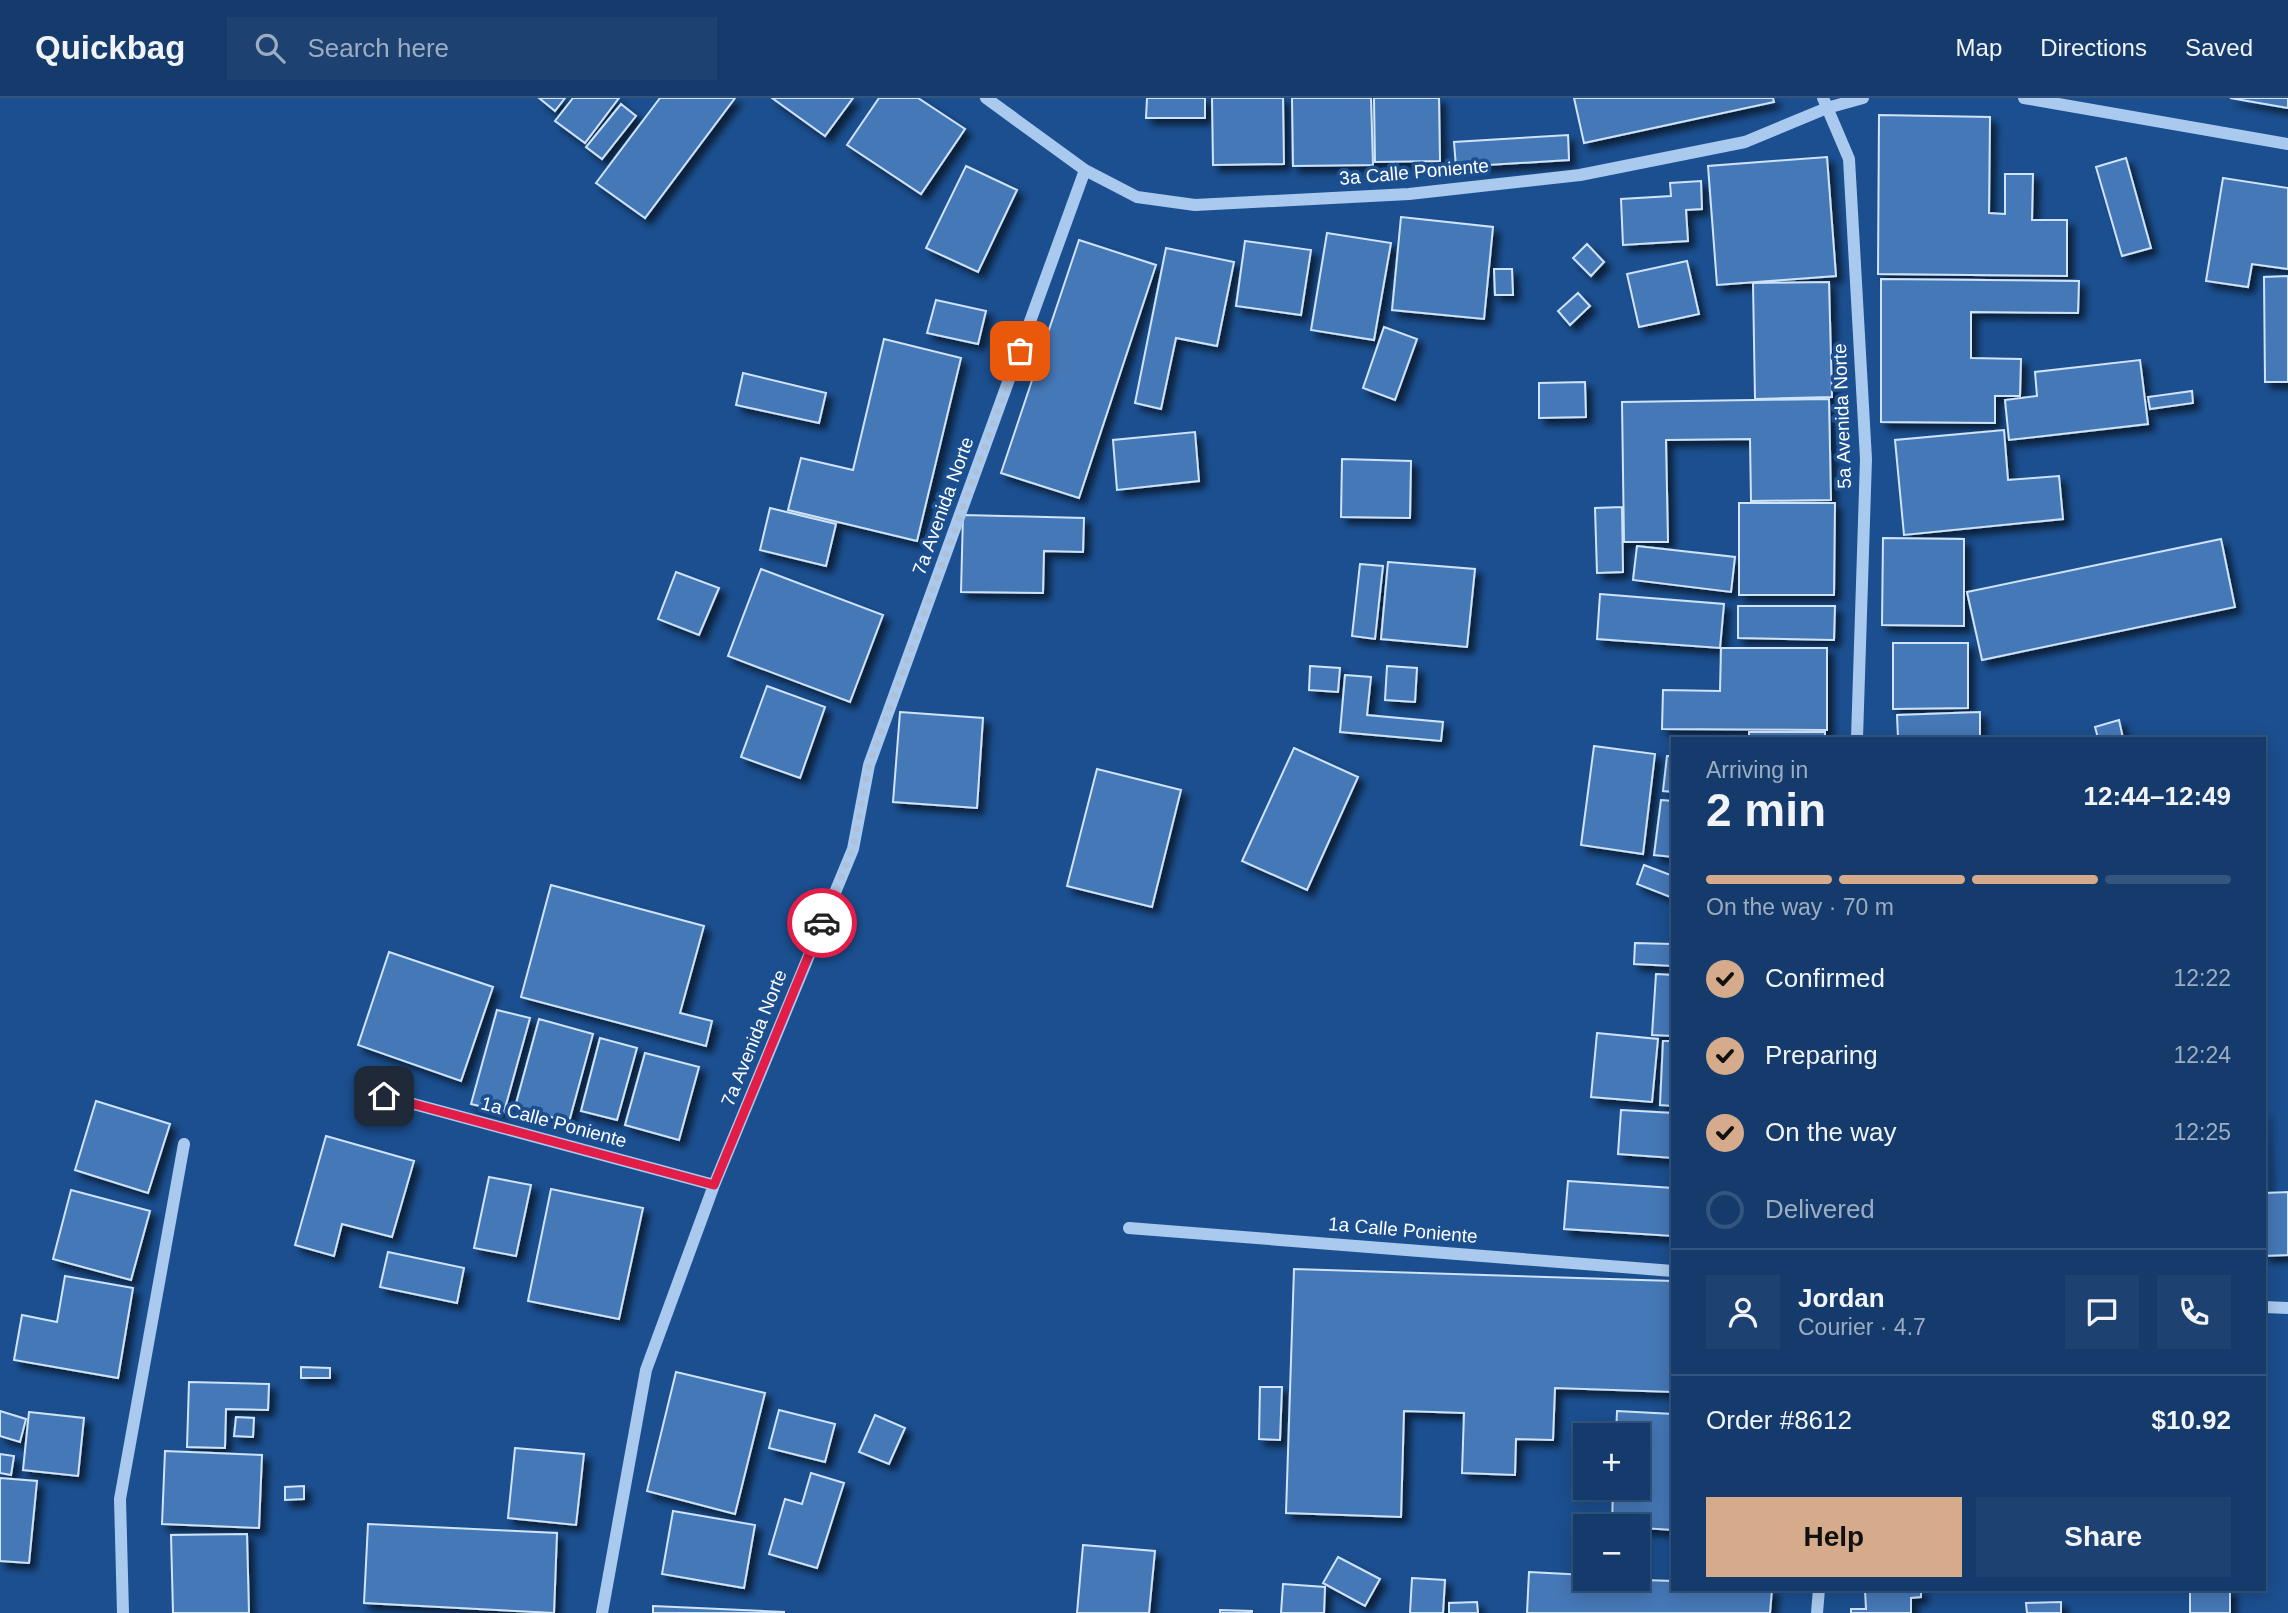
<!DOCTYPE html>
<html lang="en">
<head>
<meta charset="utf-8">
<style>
	:root { --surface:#143b6b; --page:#1d4271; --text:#f1f3f6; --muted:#9dadc1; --line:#33557e; --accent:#d6ab8b }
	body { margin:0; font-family:Arial,sans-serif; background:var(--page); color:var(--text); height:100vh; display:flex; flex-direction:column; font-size:26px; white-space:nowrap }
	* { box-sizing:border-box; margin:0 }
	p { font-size:23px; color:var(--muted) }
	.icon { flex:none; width:38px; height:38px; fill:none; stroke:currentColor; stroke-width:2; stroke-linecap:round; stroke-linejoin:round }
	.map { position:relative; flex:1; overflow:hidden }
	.details { position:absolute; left:1671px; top:639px; width:595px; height:854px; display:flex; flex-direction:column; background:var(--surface); border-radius:0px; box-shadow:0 4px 18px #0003,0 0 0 2px var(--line) }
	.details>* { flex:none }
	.controls { position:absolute; left:1573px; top:1325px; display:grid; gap:14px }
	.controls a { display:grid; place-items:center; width:77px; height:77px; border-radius:0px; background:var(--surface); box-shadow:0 4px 18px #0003,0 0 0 2px var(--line); font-size:35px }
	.pin { position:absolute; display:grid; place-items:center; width:60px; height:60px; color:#fff; margin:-30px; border-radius:14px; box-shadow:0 4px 10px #0006 }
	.courier { position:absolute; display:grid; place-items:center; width:70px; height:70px; margin:-35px; border:5px solid #e11d48; border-radius:50%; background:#fff; color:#222; box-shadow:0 2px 9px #0007 }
	.headline em { font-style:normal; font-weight:600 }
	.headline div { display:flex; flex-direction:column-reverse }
	.headline { display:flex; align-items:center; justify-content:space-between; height:119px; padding:0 35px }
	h1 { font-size:46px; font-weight:600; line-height:52px }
	.bar { display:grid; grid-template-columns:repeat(4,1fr); gap:10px 7px; align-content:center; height:84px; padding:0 35px }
	.bar i { height:9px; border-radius:5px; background:var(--line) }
	.bar .on { background:var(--accent) }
	.bar p { grid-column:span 4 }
	.line { display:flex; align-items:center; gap:18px; padding:0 35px; border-top:2px solid var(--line) }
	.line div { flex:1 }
	.round { display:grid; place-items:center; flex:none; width:74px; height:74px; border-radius:0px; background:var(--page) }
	ol { padding:0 35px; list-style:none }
	li { display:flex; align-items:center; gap:21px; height:77px }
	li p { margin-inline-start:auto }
	li .icon { padding:7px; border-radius:50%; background:var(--accent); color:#111; stroke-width:4 }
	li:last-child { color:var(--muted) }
	li i { width:38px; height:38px; border:4px solid var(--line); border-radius:50% }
	.primary-button { display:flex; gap:14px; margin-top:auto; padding:14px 35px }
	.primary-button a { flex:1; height:80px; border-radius:0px; background:var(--accent); color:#111; font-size:28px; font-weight:600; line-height:80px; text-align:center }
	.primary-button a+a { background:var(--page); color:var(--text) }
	header { display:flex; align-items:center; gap:42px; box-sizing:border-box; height:98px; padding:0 35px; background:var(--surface); border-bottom:2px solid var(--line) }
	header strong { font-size:33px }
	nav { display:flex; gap:38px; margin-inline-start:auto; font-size:24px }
	.search { width:490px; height:63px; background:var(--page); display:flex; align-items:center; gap:18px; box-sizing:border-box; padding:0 24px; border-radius:0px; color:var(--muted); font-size:26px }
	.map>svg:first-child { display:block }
</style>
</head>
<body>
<header>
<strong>Quickbag</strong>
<div class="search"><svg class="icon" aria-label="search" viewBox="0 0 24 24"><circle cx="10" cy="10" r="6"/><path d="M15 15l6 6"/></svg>Search here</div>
<nav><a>Map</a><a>Directions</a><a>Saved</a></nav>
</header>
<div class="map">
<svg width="2288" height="1515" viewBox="0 0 2288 1515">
	<defs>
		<filter id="shadow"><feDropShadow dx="6" dy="6" stdDeviation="3.5" flood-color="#0009"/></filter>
	</defs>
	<rect width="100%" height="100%" fill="#1b4f8f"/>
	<path fill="#4478b7" stroke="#cfe3fa" stroke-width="2" filter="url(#shadow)" d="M 539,0 L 565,0 L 555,13 Z
		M 573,0 L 619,0 L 585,45 L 555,23 Z
		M 660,0 L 735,0 L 645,120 L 596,85 Z
		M 772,0 L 853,0 L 825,38 Z
		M 879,0 L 918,0 L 965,31 L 921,96 L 847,47 Z
		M 1147,0 L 1205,0 L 1205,20 L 1146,20 Z
		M 1212,0 L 1283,0 L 1284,66 L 1213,67 Z
		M 1292,0 L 1371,0 L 1373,67 L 1293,68 Z
		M 1374,0 L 1439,0 L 1440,63 L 1375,64 Z
		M 1574,0 L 1773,0 L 1774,4 L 1584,45 Z
		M 2230,0 L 2288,0 L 2288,10 Z
		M 621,6 L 636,18 L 602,61 L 586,49 Z
		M 1879,17 L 1990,19 L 1989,115 L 2005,116 L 2005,76 L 2033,76 L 2032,122 L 2067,122 L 2067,178 L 1878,176 Z
		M 1568,37 L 1569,62 L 1456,69 L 1454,44 Z
		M 1827,59 L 1836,178 L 1717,187 L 1708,68 Z
		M 2126,60 L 2151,150 L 2122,158 L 2096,69 Z
		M 966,68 L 1017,92 L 978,174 L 926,150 Z
		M 2223,80 L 2288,90 L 2288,171 L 2252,166 L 2248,189 L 2206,183 Z
		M 1701,83 L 1702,111 L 1686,112 L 1688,143 L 1623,147 L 1621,101 L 1671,98 L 1670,85 Z
		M 1401,119 L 1493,129 L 1484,221 L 1392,212 Z
		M 1327,135 L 1391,145 L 1374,242 L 1311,232 Z
		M 1079,142 L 1156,167 L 1079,400 L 1001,375 Z
		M 1245,143 L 1311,152 L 1301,217 L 1236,208 Z
		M 1587,146 L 1604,164 L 1591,178 L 1573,160 Z
		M 1166,150 L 1234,164 L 1217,248 L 1176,240 L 1161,311 L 1135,305 Z
		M 1687,163 L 1699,216 L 1639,229 L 1627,176 Z
		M 1494,171 L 1512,171 L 1513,197 L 1495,197 Z
		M 2288,178 L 2288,284 L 2265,284 L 2264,179 Z
		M 1881,181 L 2079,183 L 2078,215 L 1971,214 L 1971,260 L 2021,261 L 2020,298 L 1995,298 L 1995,325 L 1881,324 Z
		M 1829,184 L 1832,299 L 1755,301 L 1753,185 Z
		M 1578,195 L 1590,208 L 1570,227 L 1558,213 Z
		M 936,202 L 986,213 L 978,246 L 927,235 Z
		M 1384,229 L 1417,241 L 1395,302 L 1363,290 Z
		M 884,241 L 961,260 L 917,443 L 788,412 L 801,360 L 853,372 Z
		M 2140,262 L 2148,326 L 2009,342 L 2005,302 L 2037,298 L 2035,274 Z
		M 743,275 L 826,295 L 819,325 L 736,307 Z
		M 1585,284 L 1586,319 L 1539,320 L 1539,285 Z
		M 2192,293 L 2193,305 L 2150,311 L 2148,299 Z
		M 1829,301 L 1831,402 L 1751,403 L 1750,341 L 1666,342 L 1668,444 L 1624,444 L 1622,304 Z
		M 2004,332 L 2008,382 L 2059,378 L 2063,421 L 1904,437 L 1895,342 Z
		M 1195,334 L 1199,383 L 1117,392 L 1113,342 Z
		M 1342,361 L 1411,363 L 1410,420 L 1341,419 Z
		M 1739,405 L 1835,405 L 1834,497 L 1739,497 Z
		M 1622,409 L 1623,474 L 1597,475 L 1595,410 Z
		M 770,410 L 836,426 L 826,468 L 760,452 Z
		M 963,417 L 1084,420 L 1083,454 L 1044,453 L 1043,495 L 961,494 Z
		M 1883,440 L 1964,441 L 1964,528 L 1882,527 Z
		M 2221,441 L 2235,509 L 1982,562 L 1967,494 Z
		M 1637,448 L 1735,459 L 1731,494 L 1633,482 Z
		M 1388,464 L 1475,471 L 1467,549 L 1381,541 Z
		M 1360,466 L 1383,468 L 1375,541 L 1352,538 Z
		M 761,471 L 883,517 L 850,604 L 728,558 Z
		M 676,474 L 719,490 L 699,537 L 658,521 Z
		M 1600,496 L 1724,506 L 1720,550 L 1597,541 Z
		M 1738,508 L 1835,508 L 1834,542 L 1738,540 Z
		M 1893,545 L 1968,545 L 1968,610 L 1893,611 Z
		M 1721,550 L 1827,550 L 1827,632 L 1662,631 L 1663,592 L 1720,593 Z
		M 1310,568 L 1340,570 L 1338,594 L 1309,592 Z
		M 1387,568 L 1417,570 L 1415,604 L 1385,602 Z
		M 1345,577 L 1371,579 L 1367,617 L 1443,624 L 1441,643 L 1340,634 Z
		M 767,588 L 825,609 L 800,680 L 741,659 Z
		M 900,614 L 983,620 L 977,710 L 893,704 Z
		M 1980,614 L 1980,640 L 1898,640 L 1897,617 Z
		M 2119,622 L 2123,640 L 2098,640 L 2095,629 Z
		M 1749,634 L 1825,634 L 1825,640 L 1749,640 Z
		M 1594,648 L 1655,656 L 1643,756 L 1581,747 Z
		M 1294,650 L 1358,679 L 1307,792 L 1242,763 Z
		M 1667,658 L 1673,658 L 1673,694 L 1663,693 Z
		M 1097,671 L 1181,692 L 1152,809 L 1067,788 Z
		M 1661,702 L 1673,703 L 1673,759 L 1654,757 Z
		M 1644,767 L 1673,778 L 1673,800 L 1637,786 Z
		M 551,787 L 704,828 L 680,915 L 712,923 L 706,948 L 521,899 Z
		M 1635,845 L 1673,846 L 1673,868 L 1634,866 Z
		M 389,854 L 493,889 L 461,983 L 358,947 Z
		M 1656,876 L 1673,877 L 1673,938 L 1652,937 Z
		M 497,912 L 530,920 L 504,1014 L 471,1006 Z
		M 539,921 L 593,936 L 569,1024 L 515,1009 Z
		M 1597,935 L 1658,941 L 1652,1004 L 1591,999 Z
		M 600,940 L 637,950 L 617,1022 L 581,1013 Z
		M 1663,943 L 1673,943 L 1673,1008 L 1660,1007 Z
		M 645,955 L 699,969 L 679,1042 L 625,1027 Z
		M 96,1003 L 170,1026 L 148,1095 L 75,1072 Z
		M 1621,1012 L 1673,1015 L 1673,1060 L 1618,1056 Z
		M 2264,1012 L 2266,1095 L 2288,1094 L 2288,1157 L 2264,1158 Z
		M 326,1038 L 414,1063 L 392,1139 L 342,1126 L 334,1158 L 295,1147 Z
		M 489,1079 L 531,1087 L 516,1158 L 474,1150 Z
		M 1568,1083 L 1673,1090 L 1673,1138 L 1564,1131 Z
		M 551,1091 L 643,1110 L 619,1221 L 528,1203 Z
		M 71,1092 L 150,1113 L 131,1182 L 53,1161 Z
		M 388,1154 L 464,1170 L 457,1205 L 380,1189 Z
		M 1294,1171 L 1673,1183 L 1673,1294 L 1555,1290 L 1553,1342 L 1516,1341 L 1515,1377 L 1462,1375 L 1464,1315 L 1404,1313 L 1401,1419 L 1286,1415 Z
		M 65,1178 L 133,1190 L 118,1280 L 14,1262 L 22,1217 L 57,1224 Z
		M 301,1269 L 330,1270 L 330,1280 L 301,1280 Z
		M 676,1274 L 765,1295 L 735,1416 L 647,1393 Z
		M 189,1284 L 269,1286 L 268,1312 L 226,1311 L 225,1350 L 187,1349 Z
		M 1260,1289 L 1282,1289 L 1280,1342 L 1259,1341 Z
		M 779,1312 L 835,1326 L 825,1364 L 769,1350 Z
		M 0,1313 L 26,1321 L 20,1344 L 0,1338 Z
		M 1617,1313 L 1673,1316 L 1673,1432 L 1612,1428 L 1613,1390 L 1638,1390 L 1638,1337 L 1616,1337 Z
		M 29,1314 L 84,1320 L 78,1378 L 23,1372 Z
		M 875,1317 L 905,1330 L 889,1366 L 859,1354 Z
		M 236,1319 L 254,1320 L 253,1339 L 234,1338 Z
		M 515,1350 L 584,1356 L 576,1427 L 508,1420 Z
		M 165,1353 L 262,1357 L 259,1430 L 162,1426 Z
		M 0,1356 L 14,1358 L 11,1377 L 0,1375 Z
		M 811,1375 L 844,1385 L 817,1470 L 769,1456 L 785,1401 L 802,1406 Z
		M 0,1380 L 37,1383 L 29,1465 L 0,1463 Z
		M 304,1388 L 304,1401 L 285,1402 L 285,1389 Z
		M 673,1413 L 755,1427 L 744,1490 L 662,1476 Z
		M 368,1426 L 557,1435 L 554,1515 L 364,1505 Z
		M 247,1436 L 249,1515 L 173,1515 L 171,1437 Z
		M 1083,1447 L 1155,1453 L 1149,1515 L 1077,1515 Z
		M 1338,1459 L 1380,1481 L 1365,1508 L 1323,1485 Z
		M 1529,1474 L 1586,1477 L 1586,1480 L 1673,1483 L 1673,1491 L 1772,1491 L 1770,1515 L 1527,1515 Z
		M 1412,1480 L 1445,1482 L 1443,1515 L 1410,1515 Z
		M 1283,1486 L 1325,1489 L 1324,1515 L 1281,1515 Z
		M 1921,1491 L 1921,1499 L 1911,1500 L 1911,1515 L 1851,1515 L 1851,1511 L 1866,1511 L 1865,1492 Z
		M 2190,1491 L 2230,1491 L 2230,1515 L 2190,1515 Z
		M 1477,1504 L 1478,1515 L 1449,1515 L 1449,1505 Z
		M 2061,1504 L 2061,1515 L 2027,1515 L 2026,1505 Z
		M 653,1508 L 784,1514 L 784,1515 L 653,1515 Z
		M 1220,1512 L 1252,1513 L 1252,1515 L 1220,1515 Z"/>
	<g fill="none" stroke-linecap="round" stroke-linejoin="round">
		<path stroke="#a9c9ee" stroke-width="12" d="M 986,0 L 1085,72 L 1137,99 L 1195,107 L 1409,96 L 1580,77 L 1745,44 L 1827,10 L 1863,0
			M 1823,0 L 1849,61 L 1866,361 L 1857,640
			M 2024,0 L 2288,46
			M 384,998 L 714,1087
			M 1129,1130 L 1673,1173
			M 2264,1209 L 2288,1210
			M 123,1515 L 120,1401 L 184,1046
			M 602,1515 L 646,1272 L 714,1087 L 853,751 L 869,667 L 1085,72
			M 1817,1515 L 1819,1491"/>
	</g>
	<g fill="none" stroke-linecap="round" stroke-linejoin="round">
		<path stroke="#afc1d8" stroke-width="7" stroke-dasharray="0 12.6" d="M 822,825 L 853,751 L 869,667 L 1020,253"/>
		<path stroke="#e11d48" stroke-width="9" d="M 384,998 L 714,1087 L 822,825"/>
	</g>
	<g text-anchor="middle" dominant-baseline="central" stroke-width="7" stroke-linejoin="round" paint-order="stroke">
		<g font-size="19" fill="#fff" stroke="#1b4f8f">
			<text transform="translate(1414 74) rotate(-5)">3a Calle Poniente</text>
			<text transform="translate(1842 318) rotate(-92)">5a Avenida Norte</text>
			<text transform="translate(943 408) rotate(-70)">7a Avenida Norte</text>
			<text transform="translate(754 940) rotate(-68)">7a Avenida Norte</text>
			<text transform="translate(554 1024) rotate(15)">1a Calle Poniente</text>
			<text transform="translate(1403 1132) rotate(5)">1a Calle Poniente</text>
		</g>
	</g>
</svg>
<div class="controls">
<a>+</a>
<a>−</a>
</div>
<div class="pin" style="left:1020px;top:253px;background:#ea580c"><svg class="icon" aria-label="bag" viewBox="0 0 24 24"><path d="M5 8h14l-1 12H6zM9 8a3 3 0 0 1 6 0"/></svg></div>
<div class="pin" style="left:384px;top:998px;background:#1f2937"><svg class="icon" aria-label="home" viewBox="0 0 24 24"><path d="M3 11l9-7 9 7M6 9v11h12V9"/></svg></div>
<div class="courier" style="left:822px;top:825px"><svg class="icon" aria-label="car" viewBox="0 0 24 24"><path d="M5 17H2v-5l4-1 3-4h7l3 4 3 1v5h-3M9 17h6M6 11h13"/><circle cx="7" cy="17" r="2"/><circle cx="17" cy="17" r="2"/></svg></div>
<section class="details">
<div class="headline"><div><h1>2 min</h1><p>Arriving in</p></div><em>12:44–12:49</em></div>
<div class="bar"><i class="on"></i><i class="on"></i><i class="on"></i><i></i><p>On the way · 70 m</p></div>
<ol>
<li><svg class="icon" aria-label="check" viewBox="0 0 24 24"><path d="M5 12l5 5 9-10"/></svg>Confirmed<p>12:22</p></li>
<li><svg class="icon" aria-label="check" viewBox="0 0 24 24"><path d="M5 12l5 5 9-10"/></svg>Preparing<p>12:24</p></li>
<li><svg class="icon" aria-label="check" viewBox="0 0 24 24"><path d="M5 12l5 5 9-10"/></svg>On the way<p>12:25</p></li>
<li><i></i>Delivered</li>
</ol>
<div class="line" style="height:126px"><a class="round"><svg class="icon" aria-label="person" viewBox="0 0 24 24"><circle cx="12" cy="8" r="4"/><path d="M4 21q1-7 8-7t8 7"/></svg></a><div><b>Jordan</b><p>Courier · 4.7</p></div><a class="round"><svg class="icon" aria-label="chat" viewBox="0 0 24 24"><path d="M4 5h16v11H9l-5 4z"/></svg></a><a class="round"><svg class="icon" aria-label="phone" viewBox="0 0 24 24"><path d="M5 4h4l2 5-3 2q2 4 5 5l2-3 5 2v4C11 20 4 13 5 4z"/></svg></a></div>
<div class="line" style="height:91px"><div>Order #8612</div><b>$10.92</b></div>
<div class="primary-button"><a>Help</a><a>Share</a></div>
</section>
</div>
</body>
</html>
